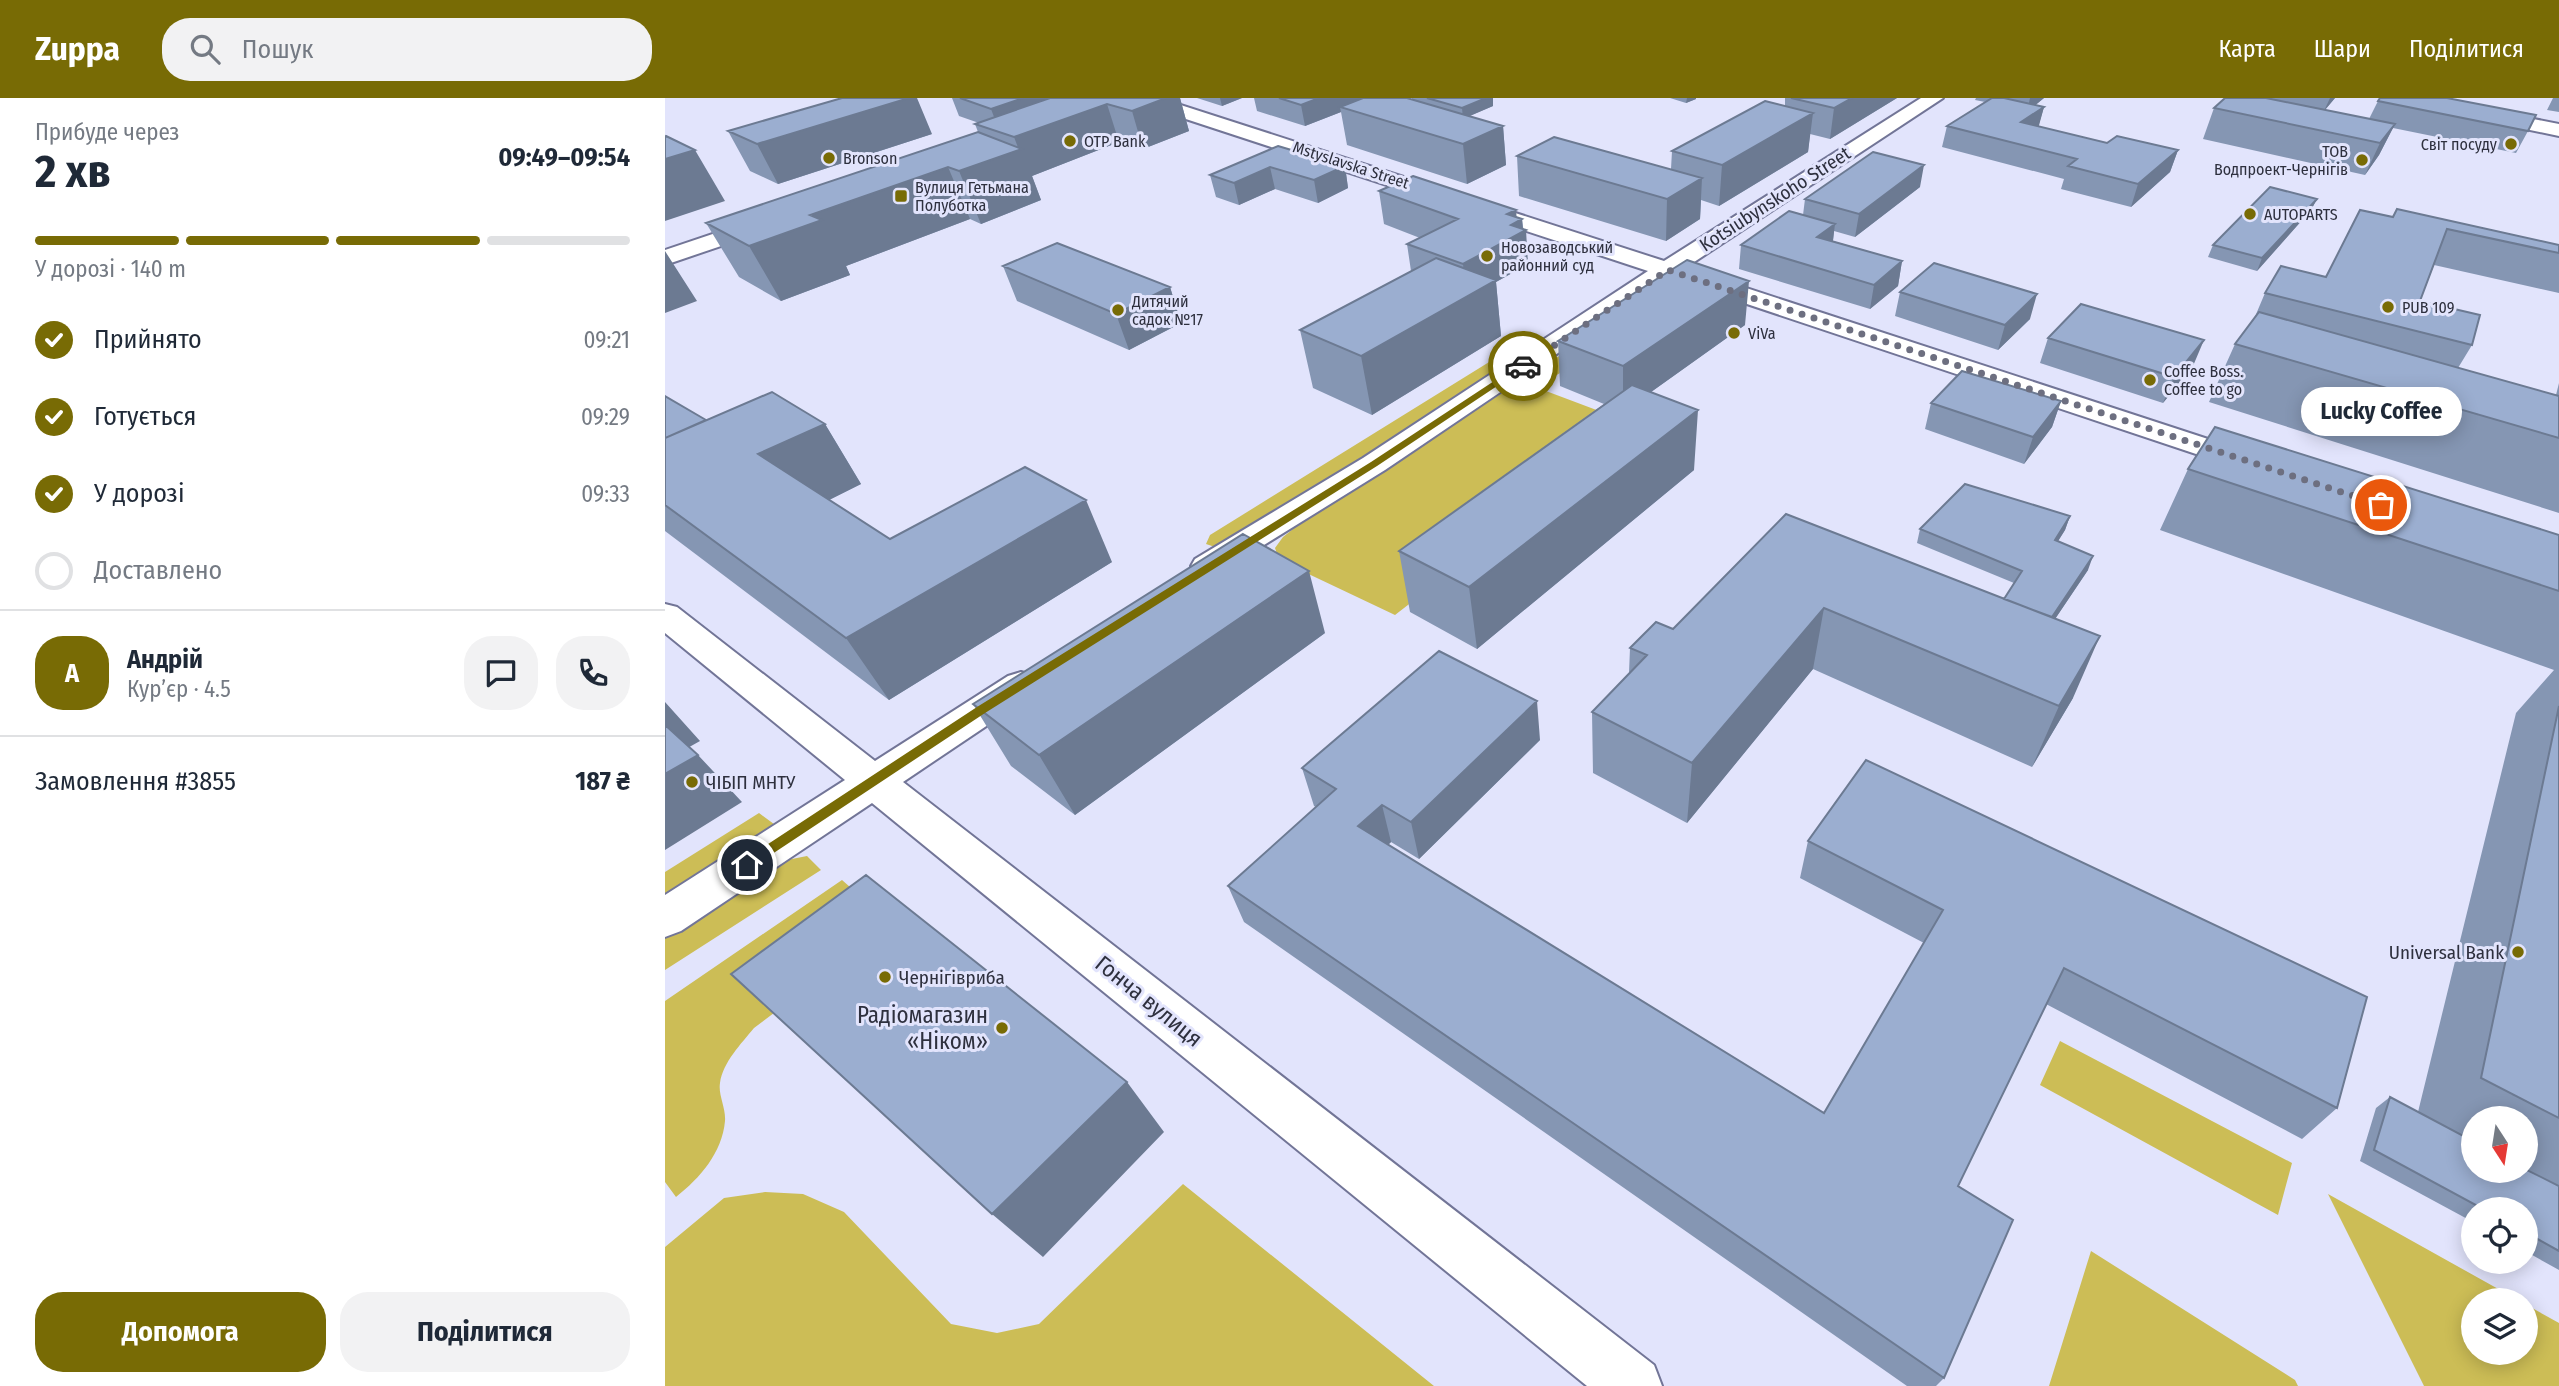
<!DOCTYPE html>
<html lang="uk">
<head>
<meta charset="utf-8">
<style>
	:root { --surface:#fff; --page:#f2f2f3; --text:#1f2937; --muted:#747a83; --line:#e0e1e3; --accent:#786b05 }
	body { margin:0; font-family:"Fira Sans Condensed",sans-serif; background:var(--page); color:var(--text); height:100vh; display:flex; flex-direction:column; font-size:26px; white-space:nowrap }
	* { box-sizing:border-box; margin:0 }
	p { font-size:23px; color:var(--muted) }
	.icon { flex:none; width:38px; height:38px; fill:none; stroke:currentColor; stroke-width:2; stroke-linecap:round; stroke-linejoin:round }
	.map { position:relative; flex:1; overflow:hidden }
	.drawer { display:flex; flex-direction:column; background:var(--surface); width:665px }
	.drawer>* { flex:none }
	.needle { width:46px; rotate:168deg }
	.tools { position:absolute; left:1796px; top:1008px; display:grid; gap:14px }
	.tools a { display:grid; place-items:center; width:77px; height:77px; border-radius:50%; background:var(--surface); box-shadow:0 4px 18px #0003; font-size:35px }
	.pin { position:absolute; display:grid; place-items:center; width:60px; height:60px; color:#fff; margin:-30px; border:4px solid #fff; border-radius:50%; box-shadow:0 2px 7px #0007 }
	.courier { position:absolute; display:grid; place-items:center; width:70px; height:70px; margin:-35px; border:5px solid #786b05; border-radius:50%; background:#fff; color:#222; box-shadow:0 2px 9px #0007 }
	.bubble { position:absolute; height:49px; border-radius:24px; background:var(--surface); box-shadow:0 4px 18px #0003; font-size:23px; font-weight:700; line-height:49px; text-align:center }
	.head em { font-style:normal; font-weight:700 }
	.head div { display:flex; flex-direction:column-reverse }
	.head { display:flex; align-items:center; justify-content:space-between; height:119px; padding:0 35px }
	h1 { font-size:46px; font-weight:700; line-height:52px }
	.bar { display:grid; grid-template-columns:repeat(4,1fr); gap:10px 7px; align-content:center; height:84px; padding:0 35px }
	.bar i { height:9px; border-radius:5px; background:var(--line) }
	.bar .selected { background:var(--accent) }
	.bar p { grid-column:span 4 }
	.line { display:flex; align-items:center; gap:18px; padding:0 35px; border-top:2px solid var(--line) }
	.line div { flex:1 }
	.round { display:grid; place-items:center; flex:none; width:74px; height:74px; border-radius:28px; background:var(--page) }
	ol { padding:0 35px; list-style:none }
	li { display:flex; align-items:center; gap:21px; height:77px }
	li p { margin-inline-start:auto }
	li .icon { padding:7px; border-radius:50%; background:var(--accent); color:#fff; stroke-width:4 }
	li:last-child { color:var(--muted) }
	li i { width:38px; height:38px; border:4px solid var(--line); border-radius:50% }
	.cta { display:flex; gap:14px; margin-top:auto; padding:14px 35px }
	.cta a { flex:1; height:80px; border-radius:28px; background:var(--accent); color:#fff; font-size:28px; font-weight:700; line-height:80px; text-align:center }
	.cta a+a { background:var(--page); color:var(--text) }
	header { display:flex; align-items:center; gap:42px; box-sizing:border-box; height:98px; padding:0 35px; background:var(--accent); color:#fff }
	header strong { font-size:33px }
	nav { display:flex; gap:38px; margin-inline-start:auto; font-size:24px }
	.search { width:490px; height:63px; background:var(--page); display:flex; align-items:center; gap:18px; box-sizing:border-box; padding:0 24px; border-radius:28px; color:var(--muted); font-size:26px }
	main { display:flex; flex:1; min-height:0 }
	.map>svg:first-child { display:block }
</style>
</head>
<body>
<header>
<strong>Zuppa</strong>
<div class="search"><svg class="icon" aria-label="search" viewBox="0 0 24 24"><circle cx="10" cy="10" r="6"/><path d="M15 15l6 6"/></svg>Пошук</div>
<nav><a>Карта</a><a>Шари</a><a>Поділитися</a></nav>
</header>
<main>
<section class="drawer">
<div class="head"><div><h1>2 хв</h1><p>Прибуде через</p></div><em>09:49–09:54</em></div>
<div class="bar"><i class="selected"></i><i class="selected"></i><i class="selected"></i><i></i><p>У дорозі · 140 m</p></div>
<ol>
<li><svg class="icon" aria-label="check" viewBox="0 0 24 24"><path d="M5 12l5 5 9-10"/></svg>Прийнято<p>09:21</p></li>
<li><svg class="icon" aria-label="check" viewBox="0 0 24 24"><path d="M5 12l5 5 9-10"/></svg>Готується<p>09:29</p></li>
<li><svg class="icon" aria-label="check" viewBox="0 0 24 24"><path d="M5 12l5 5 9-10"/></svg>У дорозі<p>09:33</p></li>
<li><i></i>Доставлено</li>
</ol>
<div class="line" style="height:126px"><b class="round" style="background:var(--accent);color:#fff">А</b><div><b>Андрій</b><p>Кур’єр · 4.5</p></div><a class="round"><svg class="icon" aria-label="chat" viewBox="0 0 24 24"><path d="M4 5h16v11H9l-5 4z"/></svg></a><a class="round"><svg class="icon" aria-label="phone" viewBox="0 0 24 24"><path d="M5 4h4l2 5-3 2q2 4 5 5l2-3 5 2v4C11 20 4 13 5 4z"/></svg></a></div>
<div class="line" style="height:91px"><div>Замовлення #3855</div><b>187 ₴</b></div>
<div class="cta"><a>Допомога</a><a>Поділитися</a></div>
</section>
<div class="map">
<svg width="1894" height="1288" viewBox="0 0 1894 1288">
	<rect width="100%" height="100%" fill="#e2e4fc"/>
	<path fill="#ccbd56" d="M 1001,202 L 873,290 L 974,328 L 730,517 L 614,462 L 610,450 L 618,439 L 633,427 L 976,205 Z
		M 850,248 L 858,255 L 855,260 L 560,445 L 550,449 L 541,446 L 545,437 Z
		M 94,715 L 113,729 L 0,801 L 0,774 Z
		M 142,758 L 156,772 L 0,872 L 0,839 L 122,762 Z
		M 177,782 L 227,826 L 89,930 C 76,946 58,964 55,985 C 53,997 61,1010 60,1023 C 57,1055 35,1080 11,1099 L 0,1084 L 0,903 Z
		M 1395,943 L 1627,1065 L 1613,1117 L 1375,987 Z
		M 518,1086 L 769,1288 L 0,1288 L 0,1149 L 59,1100 L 100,1094 L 138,1096 L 179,1114 L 286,1226 L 332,1235 L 374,1226 Z
		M 1663,1096 L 1853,1202 L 1808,1202 L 1808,1255 L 1860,1255 L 1860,1206 L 1894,1225 L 1894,1288 L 1759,1288 Z
		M 1426,1153 L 1630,1282 L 1633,1288 L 1384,1288 Z"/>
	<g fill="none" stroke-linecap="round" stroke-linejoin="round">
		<g stroke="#727597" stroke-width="4">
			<path id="minor" d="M 466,0 L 494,0 L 999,163 L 1256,0 L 1278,0 L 1020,170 L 1598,359 L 1602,365 L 1598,371 L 1587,374 L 1576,371 L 1004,180 L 720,372 L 554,475 L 542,478 L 530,475 L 526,468 L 530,461 L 698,360 L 983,173 L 469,4 Z
				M 1725,0 L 1762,0 L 1894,26 L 1894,38 L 1734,5 Z
				M 0,506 L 12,509 L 210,663 L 343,578 L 356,574 L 369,578 L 374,587 L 369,596 L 238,684 L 989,1267 L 997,1288 L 922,1288 L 207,705 L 16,833 L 0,839 L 0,797 L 180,682 L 0,535 Z"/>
		</g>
		<g stroke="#727597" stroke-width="4">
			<path id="major" d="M 101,118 L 109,120 L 112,125 L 109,130 L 0,167 L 0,152 Z"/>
		</g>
		<use href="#minor" fill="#fff" fill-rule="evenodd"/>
		<use href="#major" fill="#fff" fill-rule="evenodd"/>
	</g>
	<path fill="#8596b3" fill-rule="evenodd" d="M 287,0 L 515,0 L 524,33 L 478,51 L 454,44 L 367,78 L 376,102 L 316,126 L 305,121 L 181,168 L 185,177 L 116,203 L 74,179 L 41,125 L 313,34 L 310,26 L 314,25 L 294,18 Z
		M 532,0 L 577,0 L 557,8 Z
		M 589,0 L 742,0 L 747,2 L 747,0 L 828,0 L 828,8 L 804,18 L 838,28 L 841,67 L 802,86 L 682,47 L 676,14 L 640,28 L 592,13 Z
		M 1005,0 L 1031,0 L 1031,1 L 1021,5 Z
		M 1120,0 L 1232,0 L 1165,41 L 1145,36 L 1143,54 L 1054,108 L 1036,102 L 1035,121 L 1001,143 L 854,98 L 852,58 L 1006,71 L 1007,53 L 1120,8 Z
		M 1311,0 L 1379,0 L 1370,7 L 1379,9 L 1373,29 L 1442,45 L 1513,52 L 1505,74 L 1466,109 L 1396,91 L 1399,81 L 1277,49 L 1282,28 L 1320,4 L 1310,2 Z
		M 1560,0 L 1670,0 L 1660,12 L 1704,21 L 1713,3 L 1863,33 L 1851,55 L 1728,30 L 1714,57 L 1700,77 L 1538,41 L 1549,10 Z
		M 1888,0 L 1894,0 L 1894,14 L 1882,12 Z
		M 63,33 L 267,36 L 113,86 L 85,73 Z
		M 613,48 L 680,68 L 683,90 L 653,105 L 610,91 L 574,107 L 551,99 L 545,77 Z
		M 1255,89 L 1190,139 L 1169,133 L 1168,143 L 1237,163 L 1233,188 L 1205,211 L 1074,171 L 1076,147 L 1138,117 L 1140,101 Z
		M 714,93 L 851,112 L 851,119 L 857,121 L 863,166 L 831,184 L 836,238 L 707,317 L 648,290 L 635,232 L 746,173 L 742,146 L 755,140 L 719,126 Z
		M 1652,101 L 1646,112 L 1592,173 L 1543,159 L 1548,147 Z
		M 1727,119 L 1894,147 L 1894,195 L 1769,167 L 1755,203 L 1807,247 L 1793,270 L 1891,297 L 1894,285 L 1894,415 L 1544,304 L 1570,246 L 1589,221 L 1600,195 L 1661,179 Z
		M 338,168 L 505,189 L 516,225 L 464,252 L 352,203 Z
		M 1235,194 L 1365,221 L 1333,252 L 1230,218 Z
		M 1080,227 L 986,294 L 1029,372 L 812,551 L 745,514 L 734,453 L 939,306 L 895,288 L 893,243 Z
		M 1383,240 L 1528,268 L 1498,305 L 1375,265 Z
		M 0,298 L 41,322 L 160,326 L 196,386 L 164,402 L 225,441 L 447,464 L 224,602 L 0,433 Z
		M 1396,303 L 1387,329 L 1359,366 L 1260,331 L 1266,305 Z
		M 1523,371 L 1894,437 L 1894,1172 L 1860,1153 L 1860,1111 L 1808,1111 L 1808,1124 L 1695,1063 L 1711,1010 L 1725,999 L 1753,1014 L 1851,615 L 1889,572 L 1495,432 ZM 1808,1020 L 1860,1020 L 1860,1073 L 1808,1073 Z
		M 1121,416 L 1339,501 L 1349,485 L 1252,445 L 1255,431 L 1405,418 L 1400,432 L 1393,443 L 1423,472 L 1390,521 L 1408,600 L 1367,669 L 1148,571 L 1022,725 L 928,675 L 927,614 L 964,575 L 965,550 L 1008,531 Z
		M 660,535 L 410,717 L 346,668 L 308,606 Z
		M 875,642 L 754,761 L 726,744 L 723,747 L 1159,1015 L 1259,845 L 1135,780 L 1143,743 L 1201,662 L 1672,1010 L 1637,1041 L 1381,906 L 1293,1088 L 1279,1280 L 1271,1288 L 1242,1288 L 579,824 L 563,788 L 651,709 L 649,708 L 637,670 Z"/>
	<path fill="#6c7a92" d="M 244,0 L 252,0 L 267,36 L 113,86 L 92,46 Z
		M 358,0 L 425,0 L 334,32 L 326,11 Z
		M 501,0 L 515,0 L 524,33 L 478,51 L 467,13 Z
		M 555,0 L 577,0 L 557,8 Z
		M 654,0 L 711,0 L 675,9 L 676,14 L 640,28 L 636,7 Z
		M 821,0 L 828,0 L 828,8 L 798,21 L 797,10 Z
		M 1022,0 L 1031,0 L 1031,1 L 1021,5 Z
		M 1187,0 L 1232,0 L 1165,41 L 1169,10 Z
		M 1365,0 L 1379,0 L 1362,14 Z
		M 1665,0 L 1670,0 L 1659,13 Z
		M 442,6 L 454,44 L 367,78 L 376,102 L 316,126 L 294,73 L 354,52 L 349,39 Z
		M 1379,9 L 1373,31 L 1351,46 L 1356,24 Z
		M 1148,15 L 1143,54 L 1054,108 L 1057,67 Z
		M 1730,26 L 1714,57 L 1700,77 L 1715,45 Z
		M 838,28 L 841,67 L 802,86 L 798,46 Z
		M 30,52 L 60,103 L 0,123 L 0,61 Z
		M 1513,52 L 1505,74 L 1466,109 L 1473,86 Z
		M 1259,67 L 1255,89 L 1190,139 L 1194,116 Z
		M 680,68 L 683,90 L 653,105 L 649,82 Z
		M 283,69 L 305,121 L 181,168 L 185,177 L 116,203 L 84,148 L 145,117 Z
		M 605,69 L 610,91 L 574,107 L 569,85 Z
		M 1037,80 L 1035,121 L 1001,143 L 1002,101 Z
		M 1652,101 L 1646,112 L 1592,173 L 1597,160 Z
		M 851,112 L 852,124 L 857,121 L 858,134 L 861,132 L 863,166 L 831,184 L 836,238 L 707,317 L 696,258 L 801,199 L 798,166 L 842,116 Z
		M 1170,126 L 1167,150 L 1152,139 Z
		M 0,153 L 32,203 L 0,215 Z
		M 1237,163 L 1233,188 L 1205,211 L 1209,187 Z
		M 1084,183 L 1080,227 L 958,314 L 958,268 Z
		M 505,189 L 516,225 L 464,252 L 451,216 Z
		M 1372,196 L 1365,221 L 1333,252 L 1340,227 Z
		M 1539,242 L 1528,268 L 1498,305 L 1509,279 Z
		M 1396,303 L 1387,329 L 1359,366 L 1368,339 Z
		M 1033,312 L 1029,372 L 812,551 L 804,489 Z
		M 160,326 L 196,386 L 134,417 L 93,356 Z
		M 421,402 L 447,464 L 224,602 L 181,540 Z
		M 1405,418 L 1400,432 L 1385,456 L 1390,442 Z
		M 1428,458 L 1423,472 L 1359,567 L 1364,553 Z
		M 644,473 L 660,535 L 410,717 L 374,657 Z
		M 1159,510 L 1148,571 L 1022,725 L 1027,665 Z
		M 1435,538 L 1408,600 L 1367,669 L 1394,608 Z
		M 872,603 L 875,642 L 754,761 L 746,724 Z
		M 0,604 L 35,643 L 19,652 L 0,632 Z
		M 33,657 L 77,704 L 0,752 L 0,676 Z
		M 717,707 L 726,744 L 704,765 L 693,728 Z
		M 462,984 L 499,1034 L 378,1159 L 327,1116 Z"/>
	<path fill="#9baed0" stroke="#6c7a92" stroke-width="2" d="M 177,0 L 244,0 L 92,46 L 63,33 Z
		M 295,0 L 358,0 L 326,11 Z
		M 385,0 L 501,0 L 467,13 L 442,6 L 349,39 L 310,26 Z
		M 614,0 L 654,0 L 636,7 Z
		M 698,0 L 742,0 L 838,28 L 798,46 L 675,9 Z
		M 762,0 L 821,0 L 797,10 Z
		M 1126,0 L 1187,0 L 1169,10 Z
		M 1327,0 L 1339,0 L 1379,9 L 1356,24 L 1442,45 L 1452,38 L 1513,52 L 1473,86 L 1403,68 L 1412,61 L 1282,28 Z
		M 1560,0 L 1601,0 L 1730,26 L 1715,45 L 1549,10 Z
		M 1715,0 L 1782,0 L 1871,17 L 1863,33 L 1713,3 Z
		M 1100,3 L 1148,15 L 1057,67 L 1007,53 Z
		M 313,34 L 357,51 L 294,73 L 283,69 L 145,117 L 157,122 L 84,148 L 41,125 Z
		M 1,38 L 30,52 L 0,61 L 0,39 Z
		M 889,39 L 1037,80 L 1002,101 L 852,58 Z
		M 613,48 L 680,68 L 649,82 L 605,69 L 569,85 L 545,77 Z
		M 1208,54 L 1259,67 L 1194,116 L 1140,101 Z
		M 748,78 L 851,112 L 842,116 L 857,121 L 846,127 L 861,132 L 798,166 L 742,146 L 793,121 L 714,93 Z
		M 1605,89 L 1652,101 L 1597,160 L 1548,147 Z
		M 1732,111 L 1894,147 L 1894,155 L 1782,131 L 1755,203 L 1815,217 L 1807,247 L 1600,195 L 1616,168 L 1661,179 L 1695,112 L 1728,119 Z
		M 1124,113 L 1170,126 L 1152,139 L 1237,163 L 1209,187 L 1076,147 Z
		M 392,145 L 505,189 L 451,216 L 338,168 Z
		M 771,160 L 831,182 L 696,258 L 635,232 Z
		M 1022,162 L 1084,183 L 958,268 L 893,243 Z
		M 1269,165 L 1372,196 L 1340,227 L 1235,194 Z
		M 1416,206 L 1539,242 L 1509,279 L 1383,240 Z
		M 1594,214 L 1894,298 L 1894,340 L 1570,246 Z
		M 1297,273 L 1396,303 L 1368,339 L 1266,305 Z
		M 967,287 L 1033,312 L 804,489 L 734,453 Z
		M 107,294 L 160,326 L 93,356 L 225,441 L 360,369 L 421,402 L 181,540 L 0,407 L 0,340 Z
		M 0,298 L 41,322 L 0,340 Z
		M 1550,329 L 1894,437 L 1894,493 L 1523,371 Z
		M 1300,386 L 1405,418 L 1390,442 L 1428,458 L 1387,519 L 1339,501 L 1357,473 L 1255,431 Z
		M 1121,416 L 1435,538 L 1394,608 L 1159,510 L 1027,665 L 927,614 L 982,557 L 965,550 L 991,524 L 1008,531 Z
		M 578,436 L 644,473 L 374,657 L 308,606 Z
		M 774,553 L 872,603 L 746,724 L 717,707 L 693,728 L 1159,1015 L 1278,812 L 1143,743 L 1201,662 L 1702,899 L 1672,1010 L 1399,870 L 1293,1088 L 1348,1122 L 1279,1280 L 563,788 L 671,691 L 637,670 Z
		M 1894,608 L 1894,1020 L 1816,980 Z
		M 0,627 L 33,657 L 0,676 Z
		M 201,777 L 462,984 L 327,1116 L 66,876 Z
		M 1725,999 L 1808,1043 L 1808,1073 L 1860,1073 L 1860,1071 L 1894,1088 L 1894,1153 L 1860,1134 L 1860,1111 L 1818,1111 L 1709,1052 Z"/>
	<path fill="#786b05" d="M 855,266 L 862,268 L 712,368 L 320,615 L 86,770 L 77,770 L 77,763 L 312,609 L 706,364 Z"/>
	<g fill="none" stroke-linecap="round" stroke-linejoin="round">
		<path stroke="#6d6f80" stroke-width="7" stroke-dasharray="0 12.6" d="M 858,268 L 1003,172 L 1716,407"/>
	</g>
	<g fill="#786b05" stroke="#e2e4fc" stroke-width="2.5">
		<circle cx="405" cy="43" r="7"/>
		<circle cx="1846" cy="46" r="7"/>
		<circle cx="164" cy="60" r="7"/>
		<circle cx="1697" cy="62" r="7"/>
		<rect x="229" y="91" width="14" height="14" rx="3.5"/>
		<circle cx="1585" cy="116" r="7"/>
		<circle cx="822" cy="158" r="7"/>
		<circle cx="1723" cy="209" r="7"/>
		<circle cx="453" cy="212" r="7"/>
		<circle cx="1069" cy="235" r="7"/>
		<circle cx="1485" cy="282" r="7"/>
		<circle cx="27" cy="684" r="7"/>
		<circle cx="1853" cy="854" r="7"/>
		<circle cx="220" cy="879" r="7"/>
		<circle cx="337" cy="930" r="7"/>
	</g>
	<g text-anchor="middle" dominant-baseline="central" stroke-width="6" stroke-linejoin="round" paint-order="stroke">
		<g font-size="16" fill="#2e303e" stroke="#e2e4fc" text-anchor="start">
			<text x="419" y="43">OTP Bank</text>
			<text x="1832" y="46" text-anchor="end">Світ посуду</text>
			<text x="1683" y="53" text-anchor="end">ТОВ<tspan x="1683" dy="18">Водпроект-Чернігів</tspan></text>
			<text x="178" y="60">Bronson</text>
			<text x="250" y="89">Вулиця Гетьмана<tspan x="250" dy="18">Полуботка</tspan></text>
			<text x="1599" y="116">AUTOPARTS</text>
			<text x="836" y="149">Новозаводський<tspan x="836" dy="18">районний суд</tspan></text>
			<text x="467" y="203">Дитячий<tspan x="467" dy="18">садок №17</tspan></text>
			<text x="1737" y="209">PUB 109</text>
			<text x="1083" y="235">ViVa</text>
			<text x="1499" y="273">Coffee Boss.<tspan x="1499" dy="18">Coffee to go</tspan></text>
		</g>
		<g font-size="16" fill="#2e303e" stroke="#e2e4fc">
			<text transform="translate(686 67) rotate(18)">Mstyslavska Street</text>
		</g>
		<g font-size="19" fill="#2e303e" stroke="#e2e4fc">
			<text transform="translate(1110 101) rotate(-33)">Kotsiubynskoho Street</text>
		</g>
		<g font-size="19" fill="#2e303e" stroke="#e2e4fc" text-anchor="start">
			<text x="41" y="684">ЧІБІП МНТУ</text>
			<text x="1839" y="854" text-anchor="end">Universal Bank</text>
			<text x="234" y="879">Чернігівриба</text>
		</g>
		<g font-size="23" fill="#2e303e" stroke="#e2e4fc">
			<text transform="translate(484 903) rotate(39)">Гонча вулиця</text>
		</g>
		<g font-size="23" fill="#2e303e" stroke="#e2e4fc" text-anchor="end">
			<text x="323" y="917">Радіомагазин<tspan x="323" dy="26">«Ніком»</tspan></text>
		</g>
	</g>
</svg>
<div class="tools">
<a><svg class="needle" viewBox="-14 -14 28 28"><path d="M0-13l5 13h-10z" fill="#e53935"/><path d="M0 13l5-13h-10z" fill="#747a83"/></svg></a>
<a><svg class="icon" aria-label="locate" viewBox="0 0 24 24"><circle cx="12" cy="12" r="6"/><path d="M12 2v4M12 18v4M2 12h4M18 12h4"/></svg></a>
<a><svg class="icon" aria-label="layers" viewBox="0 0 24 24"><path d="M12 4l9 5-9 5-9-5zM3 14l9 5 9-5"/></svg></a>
</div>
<div class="pin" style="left:1716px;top:407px;background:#ea580c"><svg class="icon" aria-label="bag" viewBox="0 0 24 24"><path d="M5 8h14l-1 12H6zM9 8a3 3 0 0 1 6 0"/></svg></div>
<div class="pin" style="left:82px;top:767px;background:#1f2937"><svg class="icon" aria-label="home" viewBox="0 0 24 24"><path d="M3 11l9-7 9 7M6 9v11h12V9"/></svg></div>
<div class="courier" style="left:858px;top:268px"><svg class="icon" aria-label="car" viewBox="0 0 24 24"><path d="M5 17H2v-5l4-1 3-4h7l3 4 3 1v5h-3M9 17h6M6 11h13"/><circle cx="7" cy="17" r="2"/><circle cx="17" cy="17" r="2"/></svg></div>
<div class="bubble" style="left:1636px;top:289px;width:161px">Lucky Coffee</div>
</div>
</main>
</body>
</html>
